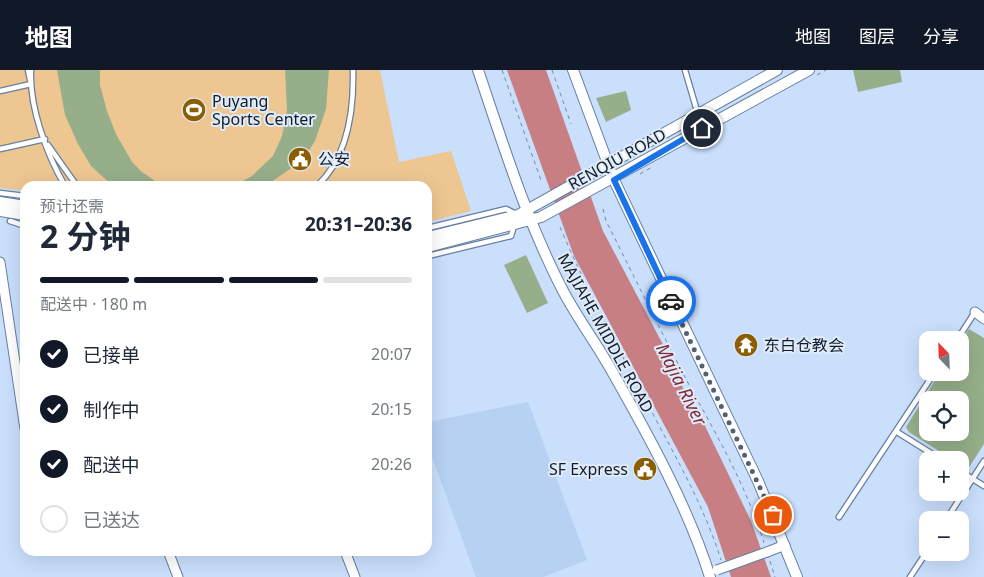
<!DOCTYPE html>
<html lang="zh">
<head>
<meta charset="utf-8">
<style>
	:root { --surface:#fff; --page:#f6f6f7; --text:#1f2937; --muted:#747a83; --line:#e0e1e3; --accent:#111827 }
	body { margin:0; font-family:"Noto Sans","Noto Sans SC",sans-serif; background:var(--page); color:var(--text); height:100vh; display:flex; flex-direction:column; font-size:19px; white-space:nowrap }
	* { box-sizing:border-box; margin:0 }
	p { font-size:16px; color:var(--muted) }
	.icon { flex:none; width:28px; height:28px; fill:none; stroke:currentColor; stroke-width:2; stroke-linecap:round; stroke-linejoin:round }
	.map { position:relative; flex:1; overflow:hidden }
	.panel { position:absolute; left:20px; top:111px; width:412px; height:375px; display:flex; flex-direction:column; background:var(--surface); border-radius:15px; box-shadow:0 5px 20px #0002 }
	.panel>* { flex:none }
	.needle { width:32px; rotate:337deg }
	.buttons { position:absolute; left:919px; top:261px; display:grid; gap:10px }
	.buttons a { display:grid; place-items:center; width:50px; height:50px; border-radius:10px; background:var(--surface); box-shadow:0 5px 20px #0002; font-size:25px }
	.pin { position:absolute; display:grid; place-items:center; width:42px; height:42px; color:#fff; margin:-21px; border:2px solid #fff; border-radius:50%; box-shadow:0 1px 5px #0007 }
	.courier { position:absolute; display:grid; place-items:center; width:50px; height:50px; margin:-25px; border:4px solid #1a73e8; border-radius:50%; background:#fff; color:#222; box-shadow:0 1px 6px #0007 }
	.overview em { font-style:normal; font-weight:700 }
	.overview div { display:flex; flex-direction:column-reverse }
	.overview { display:flex; align-items:center; justify-content:space-between; height:85px; padding:0 20px }
	h1 { font-size:32px; font-weight:700; line-height:38px }
	.bar { display:grid; grid-template-columns:repeat(4,1fr); gap:8px 5px; align-content:center; height:60px; padding:0 20px }
	.bar i { height:6px; border-radius:4px; background:var(--line) }
	.bar .on { background:var(--accent) }
	.bar p { grid-column:span 4 }
	ol { padding:0 20px; list-style:none }
	li { display:flex; align-items:center; gap:15px; height:55px }
	li p { margin-inline-start:auto }
	li .icon { padding:5px; border-radius:50%; background:var(--accent); color:#fff; stroke-width:4 }
	li:last-child { color:var(--muted) }
	li i { width:28px; height:28px; border:2px solid var(--line); border-radius:50% }
	header { display:flex; align-items:center; gap:30px; box-sizing:border-box; height:70px; padding:0 25px; background:var(--accent); color:#fff }
	header strong { font-size:24px }
	nav { display:flex; gap:28px; margin-inline-start:auto; font-size:18px }
	.map>svg:first-child { display:block }
</style>
</head>
<body>
<header>
<strong>地图</strong>
<nav><a>地图</a><a>图层</a><a>分享</a></nav>
</header>
<div class="map">
<svg width="984" height="507" viewBox="0 0 984 507">
	<rect width="100%" height="100%" fill="#c9dffc"/>
	<path fill="#b7d1f2" d="M 528,332 L 587,490 L 543,507 L 476,507 L 428,376 L 428,352 Z"/>
	<path fill="#edc692" d="M 0,0 L 380,0 L 399,92 L 451,81 L 471,141 L 428,152 L 428,116 L 25,116 L 25,121 L 0,118 Z"/>
	<path fill="#c77f84" d="M 507,0 L 546,0 L 603,161 L 677,301 L 675,302 L 688,328 L 691,327 L 751,451 L 771,507 L 731,507 L 708,437 L 574,186 Z"/>
	<path fill="#96af8a" fill-rule="evenodd" d="M 57,0 L 100,0 L 100,15 L 107,41 L 116,64 L 132,92 L 142,102 L 162,116 L 113,116 L 91,96 L 78,74 L 65,45 Z
		M 285,0 L 329,0 L 326,39 L 315,71 L 302,91 L 265,116 L 234,116 L 252,106 L 273,86 L 282,66 L 287,40 Z
		M 853,0 L 900,0 L 902,12 L 858,22 Z
		M 626,21 L 631,40 L 606,52 L 596,28 Z
		M 526,185 L 548,233 L 527,243 L 504,195 Z
		M 969,259 L 984,268 L 984,374 L 968,399 L 960,394 L 960,390 L 953,390 L 909,362 L 906,357 L 940,302 L 960,302 L 960,273 ZM 928,330 L 960,330 L 960,362 L 928,362 Z"/>
	<g fill="none" stroke-linecap="round" stroke-linejoin="round">
		<g stroke="#667fa0" stroke-width="7">
			<path id="service" d="M 31,0 C 29,37 47,85 65,116
				M 685,0 L 702,58
				M 0,21 L 31,14 L 28,0
				M 48,75 L 77,116
				M 0,79 L 45,69
				M 317,116 C 348,87 354,40 353,0
				M 0,123 L 25,126
				M 10,151 L 25,156
				M 428,158 L 506,139 L 516,144
				M 428,186 L 511,166 L 514,156
				M 957,270 L 975,242
				M 897,362 L 942,390
				M 960,401 L 984,416
				M 839,447 L 935,302
				M 946,450 L 984,391
				M 910,507 L 928,480"/>
		</g>
		<g stroke="#667fa0" stroke-width="11">
			<path id="minor" d="M 0,192 L 25,359
				M 975,242 L 984,249
				M 168,481 L 178,507
				M 345,481 L 355,507
				M 767,482 L 785,475"/>
		</g>
		<g stroke="#667fa0" stroke-width="12">
			<path id="tertiary" d="M 478,0 C 503,74 526,149 562,219 C 576,246 594,270 609,296 C 646,361 688,436 710,507
				M 573,0 L 614,110 L 758,411 L 797,507
				M 0,132 L 25,136
				M 0,141 L 25,145
				M 428,167 L 518,145 L 777,0
				M 428,177 L 541,147 L 809,0"/>
		</g>
		<path stroke="#78899f" stroke-width="1" stroke-dasharray="4 4" stroke-linecap="butt" d="M 502,0 L 542,113
			M 552,0 L 571,54
			M 817,5 L 826,0
			M 640,104 L 654,96
			M 603,139 L 606,151 C 633,204 659,258 687,311 C 716,364 746,415 764,473
			M 560,157 C 588,223 622,285 655,348 C 680,395 705,439 721,490
			M 770,491 L 775,507"/>
		<use href="#service" stroke="#fff" stroke-width="4.5"/>
		<use href="#minor" stroke="#fff" stroke-width="9"/>
		<use href="#tertiary" stroke="#fff" stroke-width="10"/>
		<g stroke="#667fa0" stroke-width="11" stroke-linecap="butt">
			<path id="minor-bridge" d="M 717,500 L 767,482"/>
		</g>
		<use href="#minor-bridge" stroke="#fff" stroke-width="9"/>
	</g>
	<g fill="none" stroke-linecap="round" stroke-linejoin="round">
		<path stroke="#536174" stroke-width="5" stroke-dasharray="0 9" d="M 671,231 L 773,445"/>
		<path stroke="#1a73e8" stroke-width="6" d="M 671,231 L 614,110 L 702,58"/>
	</g>
	<defs>
		<g id="stadium-disc" transform="scale(1.25)"><circle r="9.5" fill="#8c5e03" stroke="#e0ebfa"/><path d="M0-5a6.5 5 0 1 0 0 10a6.5 5 0 1 0 0-10ZM-3.5-1.8h7v3.6h-7Z" fill="#fff"/></g>
		<g id="civic-disc" transform="scale(1.25)"><circle r="9.5" fill="#8c5e03" stroke="#e0ebfa"/><path d="M-.6-6.5H3V-4.5H.6V-3L4-1V1h2V6H-6V1h2V-1L-.6-3ZM-1.2 2.5V6h2.4V2.5Z" fill="#fff"/></g>
		<g id="temple-disc" transform="scale(1.25)"><circle r="9.5" fill="#8c5e03" stroke="#e0ebfa"/><path d="M0-6L5-2H3V0L6.5 2.5H4V6H1.5V3h-3V6H-4V2.5H-6.5L-3 0V-2H-5Z" fill="#fff"/></g>
	</defs>
	<g fill-rule="evenodd">
		<use href="#stadium-disc" x="194" y="40"/>
		<use href="#civic-disc" x="300" y="89"/>
		<use href="#temple-disc" x="746" y="275"/>
		<use href="#civic-disc" x="645" y="399"/>
	</g>
	<g text-anchor="middle" dominant-baseline="central" stroke-width="4" stroke-linejoin="round" paint-order="stroke">
		<g font-size="16" fill="#131d2a" stroke="#e0ebfa" text-anchor="start">
			<text x="212" y="31">Puyang<tspan x="212" dy="18">Sports Center</tspan></text>
			<text x="318" y="89">公安</text>
			<text x="764" y="275">东白仓教会</text>
			<text x="628" y="399" text-anchor="end">SF Express</text>
		</g>
		<g font-size="16" fill="#131d2a" stroke="#e0ebfa">
			<text transform="translate(617 89) rotate(-29)">RENQIU ROAD</text>
			<text transform="translate(606 263) rotate(61)">MAJIAHE MIDDLE ROAD</text>
		</g>
		<g font-size="18" font-style="italic" fill="#802936" stroke="#e0ebfa">
			<text transform="translate(682 314) rotate(63)">Majia River</text>
		</g>
	</g>
</svg>
<div class="buttons">
<a><svg class="needle" viewBox="-14 -14 28 28"><path d="M0-13l5 13h-10z" fill="#e53935"/><path d="M0 13l5-13h-10z" fill="#747a83"/></svg></a>
<a><svg class="icon" aria-label="locate" viewBox="0 0 24 24"><circle cx="12" cy="12" r="6"/><path d="M12 2v4M12 18v4M2 12h4M18 12h4"/></svg></a>
<a>+</a>
<a>−</a>
</div>
<div class="pin" style="left:773px;top:445px;background:#ea580c"><svg class="icon" aria-label="bag" viewBox="0 0 24 24"><path d="M5 8h14l-1 12H6zM9 8a3 3 0 0 1 6 0"/></svg></div>
<div class="pin" style="left:702px;top:58px;background:#1f2937"><svg class="icon" aria-label="home" viewBox="0 0 24 24"><path d="M3 11l9-7 9 7M6 9v11h12V9"/></svg></div>
<div class="courier" style="left:671px;top:231px"><svg class="icon" aria-label="car" viewBox="0 0 24 24"><path d="M5 17H2v-5l4-1 3-4h7l3 4 3 1v5h-3M9 17h6M6 11h13"/><circle cx="7" cy="17" r="2"/><circle cx="17" cy="17" r="2"/></svg></div>
<section class="panel">
<div class="overview"><div><h1>2 分钟</h1><p>预计还需</p></div><em>20:31–20:36</em></div>
<div class="bar"><i class="on"></i><i class="on"></i><i class="on"></i><i></i><p>配送中 · 180 m</p></div>
<ol>
<li><svg class="icon" aria-label="check" viewBox="0 0 24 24"><path d="M5 12l5 5 9-10"/></svg>已接单<p>20:07</p></li>
<li><svg class="icon" aria-label="check" viewBox="0 0 24 24"><path d="M5 12l5 5 9-10"/></svg>制作中<p>20:15</p></li>
<li><svg class="icon" aria-label="check" viewBox="0 0 24 24"><path d="M5 12l5 5 9-10"/></svg>配送中<p>20:26</p></li>
<li><i></i>已送达</li>
</ol>
</section>
</div>
</body>
</html>
